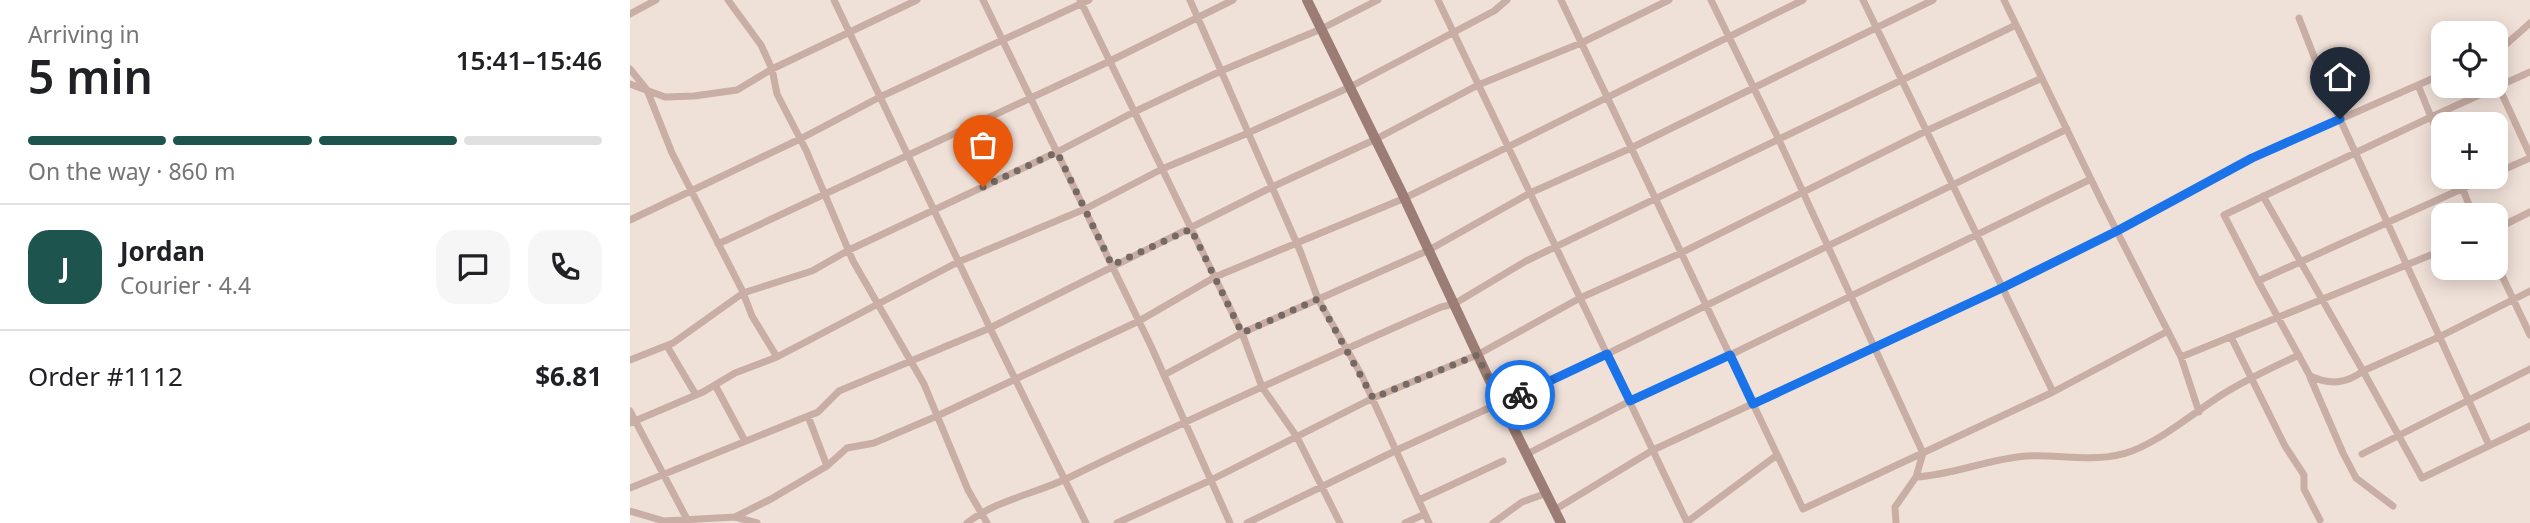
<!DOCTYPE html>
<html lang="en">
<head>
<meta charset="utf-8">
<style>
	:root { --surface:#fff; --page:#f6f6f6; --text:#202124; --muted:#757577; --line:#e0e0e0; --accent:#1d544e }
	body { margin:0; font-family:"Noto Sans",sans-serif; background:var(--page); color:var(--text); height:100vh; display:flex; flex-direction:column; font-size:26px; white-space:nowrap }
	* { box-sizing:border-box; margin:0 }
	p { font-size:23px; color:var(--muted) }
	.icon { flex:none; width:38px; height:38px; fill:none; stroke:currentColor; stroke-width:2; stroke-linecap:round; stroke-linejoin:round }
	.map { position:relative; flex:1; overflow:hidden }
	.side { display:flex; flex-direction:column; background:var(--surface); width:630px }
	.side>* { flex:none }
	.controls { position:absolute; left:1801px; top:21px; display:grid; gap:14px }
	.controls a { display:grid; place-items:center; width:77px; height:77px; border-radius:14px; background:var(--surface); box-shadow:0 4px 18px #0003; font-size:35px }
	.pin { position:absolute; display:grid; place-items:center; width:60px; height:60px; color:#fff; margin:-72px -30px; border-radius:50% 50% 50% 0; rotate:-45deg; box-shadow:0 0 7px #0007 }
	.pin .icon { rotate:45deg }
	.courier { position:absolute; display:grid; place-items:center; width:70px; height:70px; margin:-35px; border:5px solid #1a73e8; border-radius:50%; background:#fff; color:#222; box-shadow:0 2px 9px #0007 }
	.summary em { font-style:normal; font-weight:600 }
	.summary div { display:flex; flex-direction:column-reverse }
	.summary { display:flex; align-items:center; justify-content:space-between; height:119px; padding:0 28px }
	h1 { font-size:46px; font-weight:600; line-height:52px }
	.bar { display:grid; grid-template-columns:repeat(4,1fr); gap:10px 7px; align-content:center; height:84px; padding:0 28px }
	.bar i { height:9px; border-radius:5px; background:var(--line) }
	.bar .selected { background:var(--accent) }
	.bar p { grid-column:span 4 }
	.line { display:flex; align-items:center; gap:18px; padding:0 28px; border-top:2px solid var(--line) }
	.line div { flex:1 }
	.round { display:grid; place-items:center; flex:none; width:74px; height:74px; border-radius:21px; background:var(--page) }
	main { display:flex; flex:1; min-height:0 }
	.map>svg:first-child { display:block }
</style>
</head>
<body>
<main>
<section class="side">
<div class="summary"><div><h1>5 min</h1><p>Arriving in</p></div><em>15:41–15:46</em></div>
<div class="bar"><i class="selected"></i><i class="selected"></i><i class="selected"></i><i></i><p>On the way · 860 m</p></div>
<div class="line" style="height:126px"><b class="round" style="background:var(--accent);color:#fff">J</b><div><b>Jordan</b><p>Courier · 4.4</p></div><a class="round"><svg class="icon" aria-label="chat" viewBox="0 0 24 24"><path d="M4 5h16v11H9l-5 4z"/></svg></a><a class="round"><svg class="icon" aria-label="phone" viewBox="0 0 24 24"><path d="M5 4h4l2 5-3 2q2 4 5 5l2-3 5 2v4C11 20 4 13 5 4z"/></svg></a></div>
<div class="line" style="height:91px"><div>Order #1112</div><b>$6.81</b></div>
</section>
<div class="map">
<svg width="1900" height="523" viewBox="0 0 1900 523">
	<rect width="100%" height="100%" fill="#f0e1d8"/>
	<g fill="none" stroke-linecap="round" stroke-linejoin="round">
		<path stroke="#c8aea5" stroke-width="7" d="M 98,0 L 131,45 L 142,69 L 147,94 L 176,150 L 223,261 L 294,384 L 338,490 L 357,523
			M 204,0 L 360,328 L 456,523
			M 353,0 L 521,346 L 600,523
			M 450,0 L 612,333 L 632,387 L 667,437 L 710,523
			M 560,0 L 671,253 L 688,299 L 732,376 L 799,523
			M 808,0 L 1057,522 L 1147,455
			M 931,0 L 1173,509 L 1423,392
			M 1081,0 L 1149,140 L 1293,453 L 1286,477 L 1265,507 L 1266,523
			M 1233,0 L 1423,392 L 1538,331
			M 1374,0 L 1473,204 L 1551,357 L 1813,250
			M 0,14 L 26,0
			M 1669,18 L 1699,95 L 1859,445
			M 1866,50 L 1873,47 L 1900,23
			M 0,69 L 17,90 L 42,153 L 112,290 L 122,316 L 147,357
			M 1866,81 L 1900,155
			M 0,84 L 35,97 L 64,96 L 107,90 L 142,69 L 287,0
			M 1813,144 L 1801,117 L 1900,72
			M 1866,173 L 1900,158
			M 1828,177 L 1843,215
			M 1858,177 L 1628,281 L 1680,376 C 1700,385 1716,384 1733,371 L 1792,478 L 1900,426
			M 1633,196 L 1733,371 L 1809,337 L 1900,291
			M 0,220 L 170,139 L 250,97 L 459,0
			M 1866,229 L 1900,212
			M 88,244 L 480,61 L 603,0
			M 1866,263 L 1900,335
			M 1628,281 L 1594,215 L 1801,117 L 1788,85
			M 1601,337 L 1655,446 L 1674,475 L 1674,489 L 1690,520
			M 37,346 L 66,395
			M 1551,357 L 1569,412
			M 0,360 L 43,343 L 113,293 L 182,271 L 219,250 L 427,152 L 504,112 L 591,71 L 691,29 L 748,0
			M 534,375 L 612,333 L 799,250 L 900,193 L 1001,148 L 1303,0
			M 1680,377 L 1713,453 L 1726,478 L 1763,506
			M 85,385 L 115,441
			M 0,411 L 58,521
			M 178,416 L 197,466
			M 0,423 L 73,392 L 105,373 L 147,357 L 328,262 L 455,209 L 532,169 L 618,133 L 720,87 L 864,11 L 877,0
			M 897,454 L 1000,401 L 1100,355 L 1461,179
			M 1732,454 L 1900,369
			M 1286,477 C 1323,475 1358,459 1396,456 C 1431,454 1468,464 1502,451 C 1535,438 1563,413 1593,394 C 1617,379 1643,367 1669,355
			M 0,488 L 188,412 L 209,391 L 360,328 L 642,187 L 746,139 L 848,85 L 951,43 L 1039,0
			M 789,500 L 873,461
			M 926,509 L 1023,450 L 1372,288 L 1487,231 L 1622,158 L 1813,74
			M 0,511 L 34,521 L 105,517 L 127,523
			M 105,517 L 141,499 L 197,466 L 217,448 L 244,443 L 307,416 L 509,321 L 585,277 L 775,198 L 1173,0
			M 337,523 C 366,500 405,494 438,478 C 561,418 686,362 811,307 L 824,304 L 896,261 L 1386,25
			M 487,523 L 581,480 L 743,398 L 847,355 L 950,298 L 1051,253 L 1296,131 L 1412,78
			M 617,523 L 767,450 L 977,354 L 1437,129
			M 775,523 L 795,514
			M 863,523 L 892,502 L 917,493"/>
		<path stroke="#9b7d76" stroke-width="10" d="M 677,0 L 771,191 L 857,375 L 931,523"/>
	</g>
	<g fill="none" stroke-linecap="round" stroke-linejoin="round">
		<path stroke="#766964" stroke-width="7" stroke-dasharray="0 12.6" d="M 353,187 L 427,152 L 482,265 L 561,229 L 612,333 L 688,299 L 743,398 L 847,355 L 871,403 L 890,395"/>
		<path stroke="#1a73e8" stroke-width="9" d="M 890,395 L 977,354 L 1000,401 L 1100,355 L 1123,404 L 1372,288 L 1487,231 L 1622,158 L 1710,119"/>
	</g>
</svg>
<div class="controls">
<a><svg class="icon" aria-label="locate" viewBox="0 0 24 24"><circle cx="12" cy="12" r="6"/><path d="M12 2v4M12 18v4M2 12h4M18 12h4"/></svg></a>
<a>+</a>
<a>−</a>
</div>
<div class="pin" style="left:353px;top:187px;background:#ea580c"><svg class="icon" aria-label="bag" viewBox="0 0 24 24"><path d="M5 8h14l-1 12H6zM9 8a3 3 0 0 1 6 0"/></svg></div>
<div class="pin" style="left:1710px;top:119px;background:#1f2937"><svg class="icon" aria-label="home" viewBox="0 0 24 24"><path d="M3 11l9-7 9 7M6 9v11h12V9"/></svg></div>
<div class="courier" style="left:890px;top:395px"><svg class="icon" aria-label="bike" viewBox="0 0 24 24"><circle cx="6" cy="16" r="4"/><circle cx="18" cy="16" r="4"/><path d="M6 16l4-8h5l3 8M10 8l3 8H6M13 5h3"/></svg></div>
</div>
</main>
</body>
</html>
